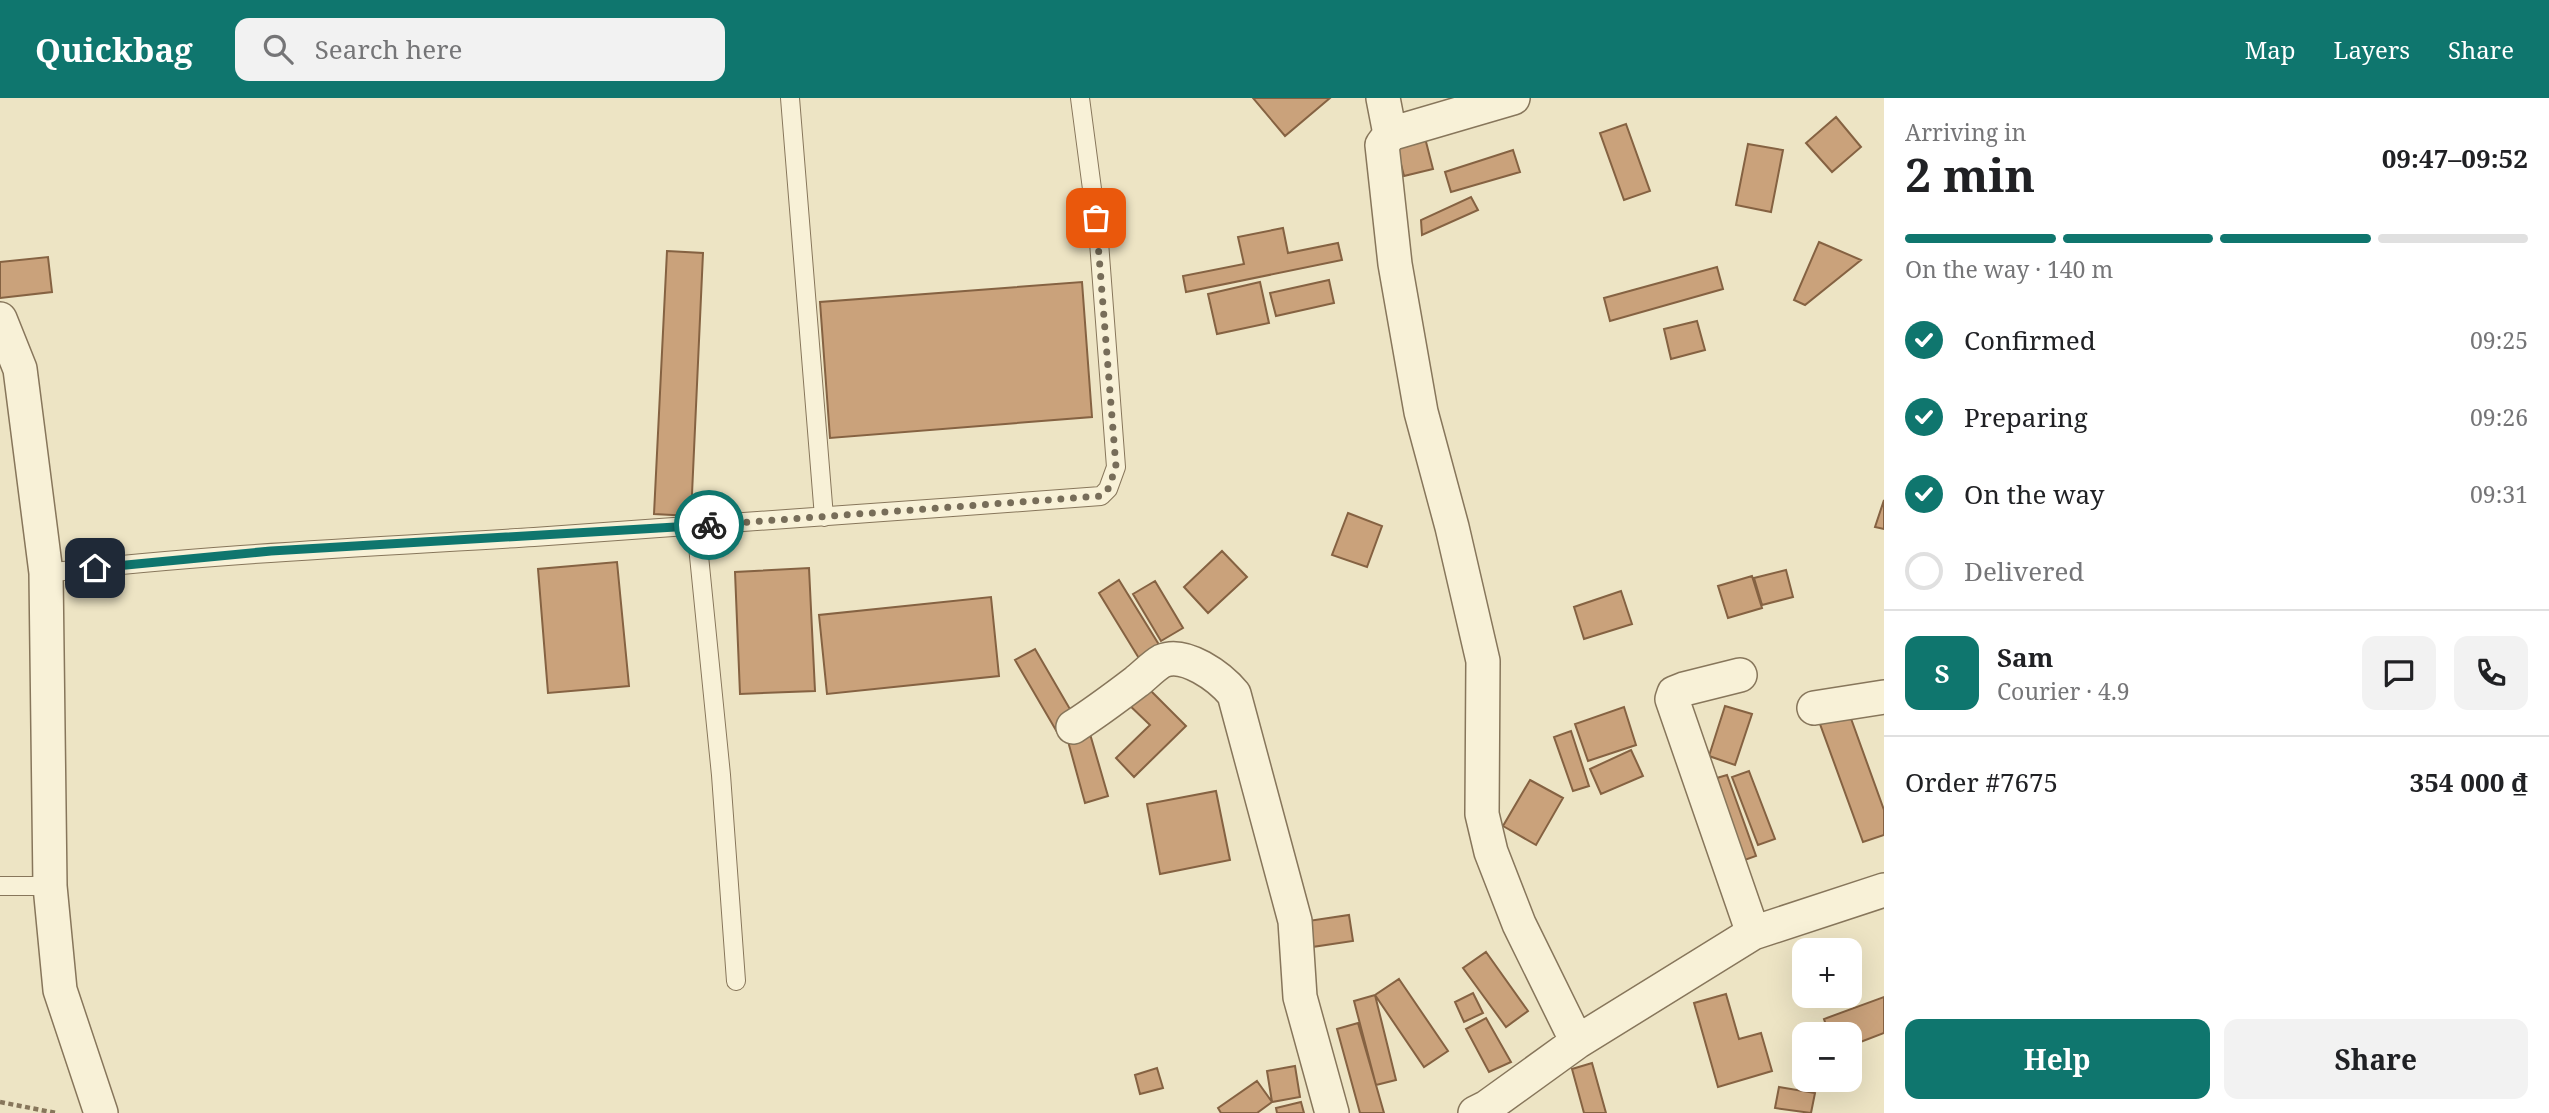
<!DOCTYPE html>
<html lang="en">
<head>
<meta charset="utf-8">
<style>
	:root { --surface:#fff; --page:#f2f2f2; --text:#202124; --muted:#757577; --line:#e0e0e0; --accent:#0f766e }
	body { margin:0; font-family:"Noto Serif",serif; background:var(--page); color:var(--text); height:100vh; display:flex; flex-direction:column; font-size:26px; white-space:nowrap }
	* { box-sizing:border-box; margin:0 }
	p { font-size:23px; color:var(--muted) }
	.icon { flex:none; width:38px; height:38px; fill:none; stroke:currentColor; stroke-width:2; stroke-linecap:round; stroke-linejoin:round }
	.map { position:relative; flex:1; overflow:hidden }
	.sheet { display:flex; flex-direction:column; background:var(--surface); width:665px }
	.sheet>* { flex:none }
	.tools { position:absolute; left:1792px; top:840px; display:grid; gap:14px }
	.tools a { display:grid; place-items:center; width:70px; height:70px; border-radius:14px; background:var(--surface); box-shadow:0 7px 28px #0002; font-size:35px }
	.pin { position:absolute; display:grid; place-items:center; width:60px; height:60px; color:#fff; margin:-30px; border-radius:14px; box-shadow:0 4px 10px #0006 }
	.courier { position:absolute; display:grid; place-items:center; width:70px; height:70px; margin:-35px; border:5px solid #0f766e; border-radius:50%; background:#fff; color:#222; box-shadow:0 2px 9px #0007 }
	.overview em { font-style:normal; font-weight:700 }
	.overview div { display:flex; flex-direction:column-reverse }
	.overview { display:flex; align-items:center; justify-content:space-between; height:119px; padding:0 21px }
	h1 { font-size:46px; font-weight:700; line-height:52px }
	.bar { display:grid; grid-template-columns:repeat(4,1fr); gap:10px 7px; align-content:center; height:84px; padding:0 21px }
	.bar i { height:9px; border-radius:5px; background:var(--line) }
	.bar .on { background:var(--accent) }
	.bar p { grid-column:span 4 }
	.line { display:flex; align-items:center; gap:18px; padding:0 21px; border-top:2px solid var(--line) }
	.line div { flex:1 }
	.round { display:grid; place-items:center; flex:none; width:74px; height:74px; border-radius:14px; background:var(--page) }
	ol { padding:0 21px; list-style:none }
	li { display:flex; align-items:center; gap:21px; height:77px }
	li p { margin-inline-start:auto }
	li .icon { padding:7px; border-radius:50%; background:var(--accent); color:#fff; stroke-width:4 }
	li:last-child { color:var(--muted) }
	li i { width:38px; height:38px; border:4px solid var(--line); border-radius:50% }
	.action { display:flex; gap:14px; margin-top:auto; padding:14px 21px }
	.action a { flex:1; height:80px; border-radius:14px; background:var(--accent); color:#fff; font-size:28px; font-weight:700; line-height:80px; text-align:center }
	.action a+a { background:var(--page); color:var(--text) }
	header { display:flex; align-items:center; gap:42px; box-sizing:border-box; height:98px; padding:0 35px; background:var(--accent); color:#fff }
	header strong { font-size:33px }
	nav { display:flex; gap:38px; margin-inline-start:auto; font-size:24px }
	.search { width:490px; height:63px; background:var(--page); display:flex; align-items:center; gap:18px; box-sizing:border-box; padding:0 24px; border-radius:14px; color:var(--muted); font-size:26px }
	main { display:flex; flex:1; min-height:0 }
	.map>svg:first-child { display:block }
</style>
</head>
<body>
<header>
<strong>Quickbag</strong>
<div class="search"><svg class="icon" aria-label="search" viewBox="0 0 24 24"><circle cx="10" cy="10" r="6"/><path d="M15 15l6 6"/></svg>Search here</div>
<nav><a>Map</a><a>Layers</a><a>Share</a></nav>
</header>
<main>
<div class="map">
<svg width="1884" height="1015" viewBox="0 0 1884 1015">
	<rect width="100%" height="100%" fill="#ede4c4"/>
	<path fill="#caa27b" stroke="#856242" stroke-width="2" d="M 1253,0 L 1330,0 L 1285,38 Z
		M 1836,19 L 1861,49 L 1832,74 L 1806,45 Z
		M 1626,26 L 1650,93 L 1624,102 L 1600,35 Z
		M 1424,36 L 1433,71 L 1404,78 L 1395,43 Z
		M 1748,46 L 1783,52 L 1771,114 L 1736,107 Z
		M 1513,52 L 1520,74 L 1451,94 L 1445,74 Z
		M 1471,99 L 1478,112 L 1422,137 L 1421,122 Z
		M 1283,130 L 1288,155 L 1338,145 L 1342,162 L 1186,194 L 1183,178 L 1244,166 L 1238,139 Z
		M 1819,144 L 1861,162 L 1805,207 L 1794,202 Z
		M 667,153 L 703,155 L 691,418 L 654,416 Z
		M 48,159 L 52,194 L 0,200 L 0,164 Z
		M 1717,169 L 1723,191 L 1610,223 L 1604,200 Z
		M 1329,182 L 1334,205 L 1276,218 L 1270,195 Z
		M 1082,184 L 1092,319 L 830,340 L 820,204 Z
		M 1260,184 L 1269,225 L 1217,236 L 1208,196 Z
		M 1697,223 L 1705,252 L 1671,261 L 1664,231 Z
		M 1884,402 L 1884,431 L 1875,429 Z
		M 1348,415 L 1382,428 L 1367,469 L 1332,457 Z
		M 1222,453 L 1247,479 L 1208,515 L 1184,489 Z
		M 617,464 L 629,588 L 548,595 L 538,471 Z
		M 809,470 L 815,593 L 740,596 L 735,474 Z
		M 1786,472 L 1793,499 L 1762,507 L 1754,480 Z
		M 1752,478 L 1762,510 L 1728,520 L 1718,488 Z
		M 1119,482 L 1161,550 L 1140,562 L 1099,495 Z
		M 1155,483 L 1183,530 L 1161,543 L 1133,496 Z
		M 1621,493 L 1632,526 L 1584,541 L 1574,509 Z
		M 991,499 L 999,578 L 827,596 L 819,517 Z
		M 1035,551 L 1074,618 L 1057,634 L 1015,562 Z
		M 1144,586 L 1186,628 L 1134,679 L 1116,660 L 1150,627 L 1125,603 Z
		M 1725,608 L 1752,616 L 1735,667 L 1709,658 Z
		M 1624,609 L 1636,647 L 1588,663 L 1575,626 Z
		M 1849,615 L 1884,712 L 1884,737 L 1863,744 L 1820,626 Z
		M 1088,629 L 1108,698 L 1085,705 L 1066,636 Z
		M 1571,633 L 1589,688 L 1573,693 L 1554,639 Z
		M 1631,652 L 1643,678 L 1601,696 L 1590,671 Z
		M 1749,673 L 1775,741 L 1758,747 L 1732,679 Z
		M 1727,677 L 1756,758 L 1739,764 L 1710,682 Z
		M 1530,682 L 1563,700 L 1536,747 L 1503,728 Z
		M 1216,693 L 1230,762 L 1160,776 L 1147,706 Z
		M 1349,817 L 1353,843 L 1312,849 L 1308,823 Z
		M 1486,854 L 1528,913 L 1506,929 L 1463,870 Z
		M 1399,881 L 1448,953 L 1424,969 L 1375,897 Z
		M 1473,895 L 1483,915 L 1464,924 L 1455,904 Z
		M 1726,896 L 1739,941 L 1761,935 L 1772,973 L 1718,989 L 1694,905 Z
		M 1375,897 L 1396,982 L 1376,987 L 1354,903 Z
		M 1884,899 L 1884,935 L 1850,948 L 1850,936 L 1829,936 L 1824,921 Z
		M 1486,920 L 1511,964 L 1489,974 L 1466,931 Z
		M 1358,925 L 1376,987 L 1384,1015 L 1360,1015 L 1337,931 Z
		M 1592,965 L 1606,1015 L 1584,1015 L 1572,971 Z
		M 1295,968 L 1300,999 L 1272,1004 L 1267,973 Z
		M 1157,970 L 1163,990 L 1140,996 L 1135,977 Z
		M 1257,983 L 1272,1004 L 1257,1015 L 1221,1015 L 1218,1010 Z
		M 1779,989 L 1815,995 L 1811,1015 L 1775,1010 Z
		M 1301,1004 L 1304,1015 L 1277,1015 L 1276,1010 Z"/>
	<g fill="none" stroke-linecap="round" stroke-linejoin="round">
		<g stroke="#87765b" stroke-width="20">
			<path id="lane" d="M 790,0 L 824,419
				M 696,428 L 721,677 L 736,883
				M 46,475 C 208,456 371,449 534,439 C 723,427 912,412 1101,398 L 1108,391 L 1116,369 L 1099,144 L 1080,0
				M 0,788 L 50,788"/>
		</g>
		<g stroke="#87765b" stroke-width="36">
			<path id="street" d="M 1383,0 L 1390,36
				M 1513,0 L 1390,36 L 1382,47 L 1395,166 L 1421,314 L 1452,429 L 1483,563 L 1482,716 L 1491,754 L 1519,826 L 1577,944
				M 0,221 L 20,271 L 46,475 L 50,788 L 60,892 L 101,1015
				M 1740,577 L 1684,591 L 1674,595 L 1672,601 L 1753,835
				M 1814,610 L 1884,599
				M 1073,629 C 1095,615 1115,600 1136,584 C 1144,578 1153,568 1162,563 C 1185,553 1220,579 1234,596 L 1295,823 L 1300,899 L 1332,1015
				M 1475,1015 L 1487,1009 L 1577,944 L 1753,835 L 1884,792"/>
		</g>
		<path stroke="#87765b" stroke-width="4.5" stroke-dasharray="5 3.5" stroke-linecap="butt" d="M 0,1004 L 56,1015"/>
		<use href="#lane" stroke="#f8f1d7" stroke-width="18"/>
		<use href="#street" stroke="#f8f1d7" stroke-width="33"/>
	</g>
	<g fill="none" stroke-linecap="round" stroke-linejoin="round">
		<path stroke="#776d59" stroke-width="7" stroke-dasharray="0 12.6" d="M 709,427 L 1101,398 L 1108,391 L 1116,369 L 1096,120"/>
		<path stroke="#0f766e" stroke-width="9" d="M 95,470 L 271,453 L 709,427"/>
	</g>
</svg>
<div class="tools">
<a>+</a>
<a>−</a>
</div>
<div class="pin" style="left:1096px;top:120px;background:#ea580c"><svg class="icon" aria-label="bag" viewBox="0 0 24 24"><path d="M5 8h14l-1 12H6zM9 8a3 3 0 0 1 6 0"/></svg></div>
<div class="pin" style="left:95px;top:470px;background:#1f2937"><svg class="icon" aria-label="home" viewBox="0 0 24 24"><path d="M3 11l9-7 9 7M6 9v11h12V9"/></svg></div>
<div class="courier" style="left:709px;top:427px"><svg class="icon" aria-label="bike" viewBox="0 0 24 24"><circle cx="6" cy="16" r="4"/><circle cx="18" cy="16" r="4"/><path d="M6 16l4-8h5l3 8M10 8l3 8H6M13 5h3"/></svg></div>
</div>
<section class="sheet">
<div class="overview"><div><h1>2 min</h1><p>Arriving in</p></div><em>09:47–09:52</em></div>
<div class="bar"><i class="on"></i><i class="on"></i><i class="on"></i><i></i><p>On the way · 140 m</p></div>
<ol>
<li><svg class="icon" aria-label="check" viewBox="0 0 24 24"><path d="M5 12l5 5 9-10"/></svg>Confirmed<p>09:25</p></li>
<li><svg class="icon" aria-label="check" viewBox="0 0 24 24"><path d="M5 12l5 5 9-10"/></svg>Preparing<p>09:26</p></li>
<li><svg class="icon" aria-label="check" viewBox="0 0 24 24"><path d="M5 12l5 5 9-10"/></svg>On the way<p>09:31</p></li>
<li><i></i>Delivered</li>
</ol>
<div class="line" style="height:126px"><b class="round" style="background:var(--accent);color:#fff">S</b><div><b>Sam</b><p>Courier · 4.9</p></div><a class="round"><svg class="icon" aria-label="chat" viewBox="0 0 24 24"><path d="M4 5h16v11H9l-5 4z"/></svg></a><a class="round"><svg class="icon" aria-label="phone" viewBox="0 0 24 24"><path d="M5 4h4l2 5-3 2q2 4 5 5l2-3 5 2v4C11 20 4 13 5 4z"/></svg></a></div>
<div class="line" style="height:91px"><div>Order #7675</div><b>354 000 ₫</b></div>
<div class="action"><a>Help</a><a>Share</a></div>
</section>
</main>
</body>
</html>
